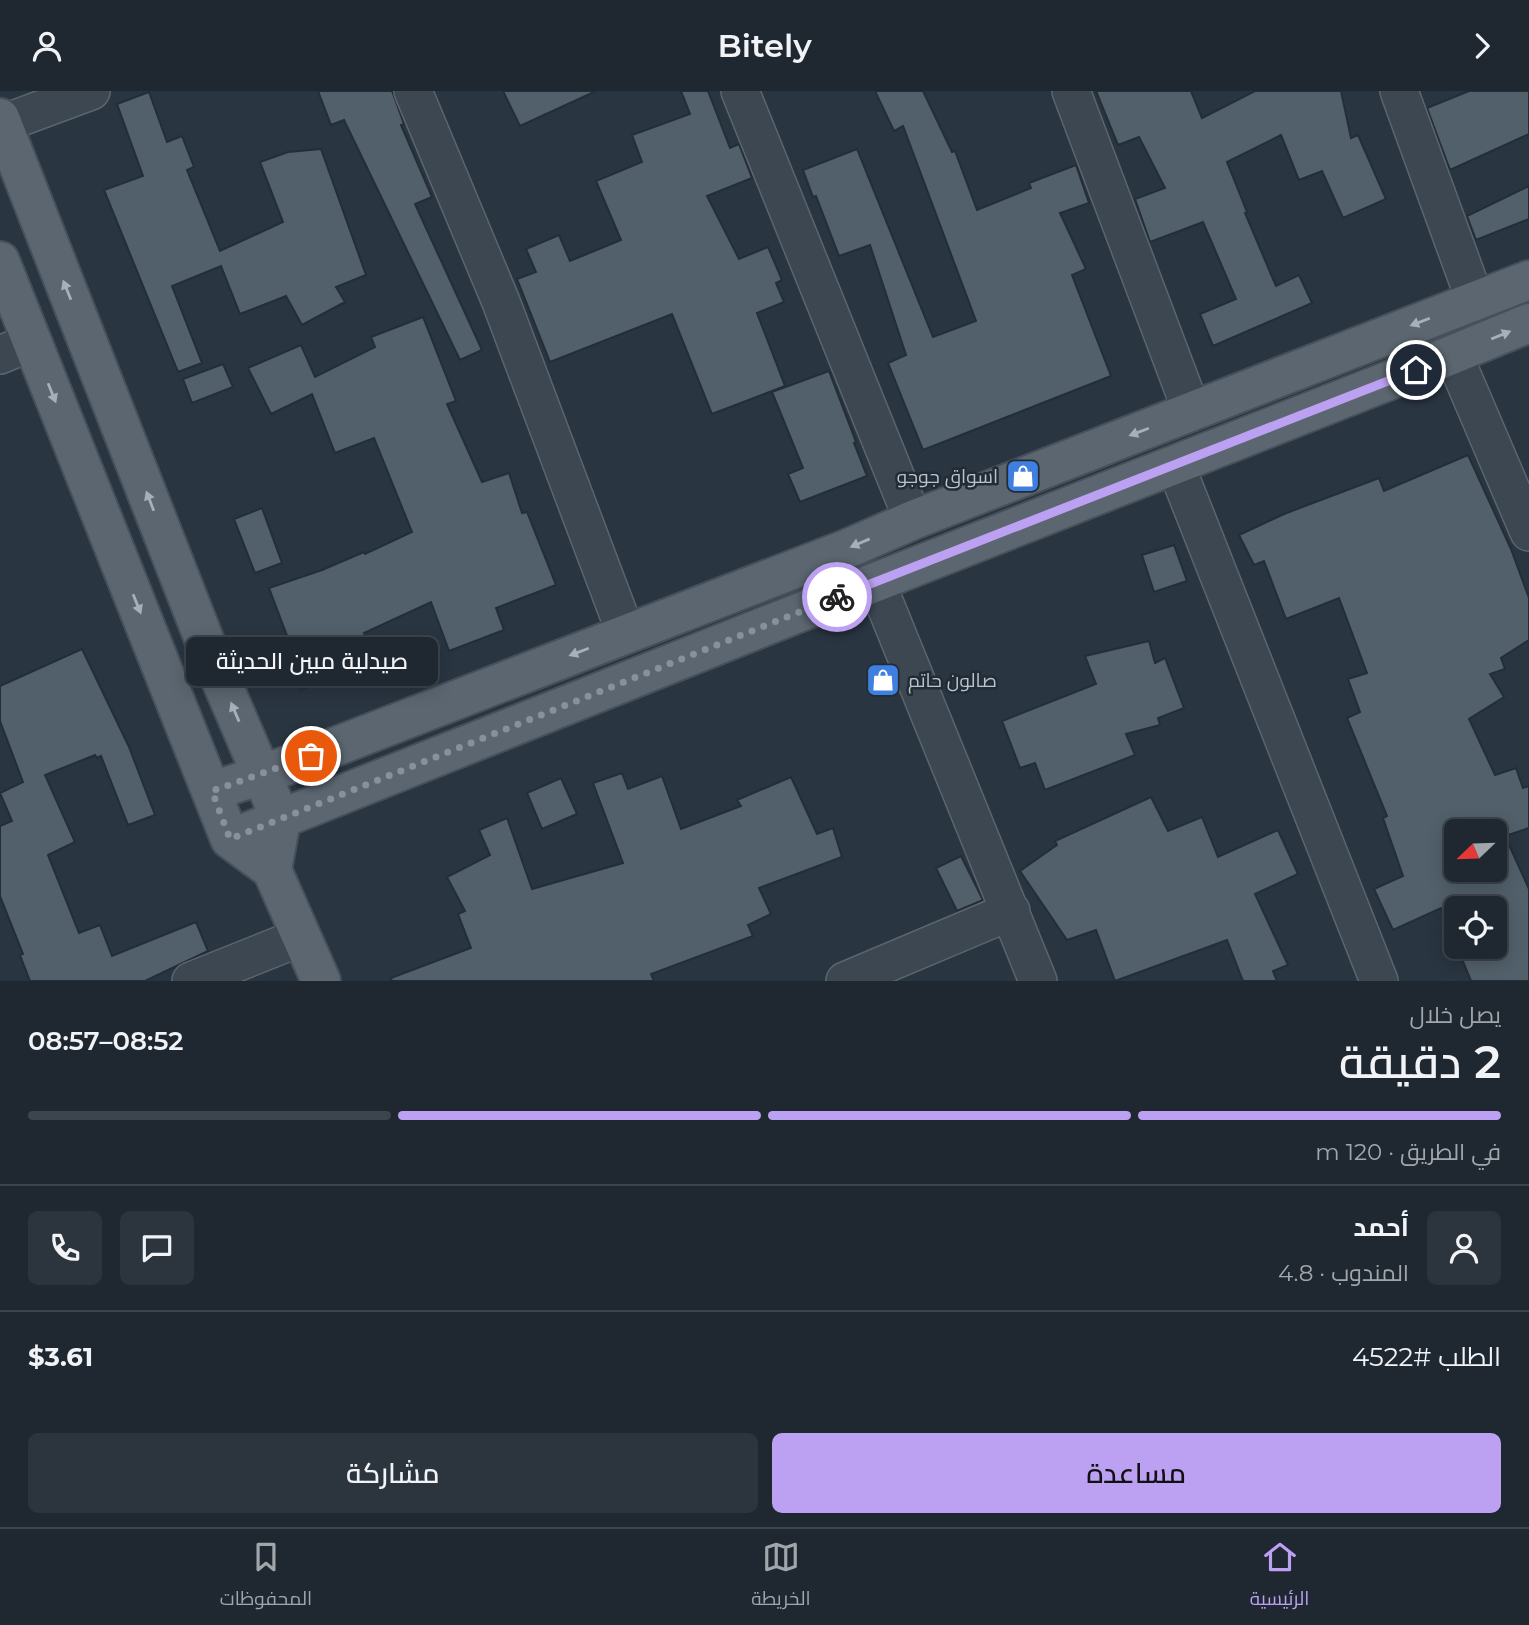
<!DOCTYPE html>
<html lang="ar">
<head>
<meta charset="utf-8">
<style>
	:root { --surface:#1f2831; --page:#2c343d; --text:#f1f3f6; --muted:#a1a6ab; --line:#3c444d; --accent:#bca0f2 }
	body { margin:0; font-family:Montserrat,Cairo,sans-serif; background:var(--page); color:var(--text); direction:rtl; height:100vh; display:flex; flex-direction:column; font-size:26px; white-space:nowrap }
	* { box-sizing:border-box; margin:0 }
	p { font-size:23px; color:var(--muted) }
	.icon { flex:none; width:38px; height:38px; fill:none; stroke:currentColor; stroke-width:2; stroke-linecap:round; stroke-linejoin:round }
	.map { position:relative; height:890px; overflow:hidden; direction:ltr }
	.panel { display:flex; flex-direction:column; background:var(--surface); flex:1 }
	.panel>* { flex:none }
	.needle { width:46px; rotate:247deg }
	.tools { position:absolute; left:1444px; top:728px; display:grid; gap:14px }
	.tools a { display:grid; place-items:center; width:63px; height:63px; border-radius:10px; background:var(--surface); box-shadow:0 4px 18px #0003,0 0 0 2px var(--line); font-size:35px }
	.pin { position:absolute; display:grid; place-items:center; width:60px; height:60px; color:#fff; margin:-30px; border:4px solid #fff; border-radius:50%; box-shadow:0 2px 7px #0007 }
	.courier { position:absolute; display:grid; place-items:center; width:70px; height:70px; margin:-35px; border:5px solid #bca0f2; border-radius:50%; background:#fff; color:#222; box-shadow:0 2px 9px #0007 }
	.bubble { position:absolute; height:49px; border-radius:10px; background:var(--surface); box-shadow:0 4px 18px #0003,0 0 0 2px var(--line); font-size:23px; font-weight:600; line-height:49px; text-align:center; direction:rtl }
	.summary em { font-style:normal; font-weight:600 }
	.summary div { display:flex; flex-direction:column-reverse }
	.summary { display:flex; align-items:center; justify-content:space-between; height:119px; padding:0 28px }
	h1 { font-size:46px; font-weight:600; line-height:52px }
	.bar { display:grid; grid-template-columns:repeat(4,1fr); gap:10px 7px; align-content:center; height:84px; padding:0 28px }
	.bar i { height:9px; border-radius:5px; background:var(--line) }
	.bar .active { background:var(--accent) }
	.bar p { grid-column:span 4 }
	.line { display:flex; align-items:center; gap:18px; padding:0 28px; border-top:2px solid var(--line) }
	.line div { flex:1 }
	.round { display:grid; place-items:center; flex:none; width:74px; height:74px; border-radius:10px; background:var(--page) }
	.button { display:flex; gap:14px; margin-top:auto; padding:14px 28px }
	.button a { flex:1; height:80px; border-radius:10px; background:var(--accent); color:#111; font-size:28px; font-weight:600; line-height:80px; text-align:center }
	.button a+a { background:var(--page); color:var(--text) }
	header { display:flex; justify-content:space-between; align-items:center; height:91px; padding:0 28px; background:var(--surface); font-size:32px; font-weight:600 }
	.menu { display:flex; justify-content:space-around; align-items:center; height:98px; border-top:2px solid var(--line); background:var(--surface); font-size:19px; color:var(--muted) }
	.menu a { display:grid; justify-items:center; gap:4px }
	.menu .active { color:var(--accent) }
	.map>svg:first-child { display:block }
</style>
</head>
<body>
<header><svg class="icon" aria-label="forward" viewBox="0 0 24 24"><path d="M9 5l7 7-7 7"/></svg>Bitely<svg class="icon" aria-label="person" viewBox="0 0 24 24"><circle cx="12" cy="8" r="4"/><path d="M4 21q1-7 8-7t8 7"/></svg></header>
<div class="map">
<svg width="1529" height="890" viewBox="0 0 1529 890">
	<rect width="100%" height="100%" fill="#293541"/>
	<path fill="#52606b" stroke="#232e38" stroke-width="2" fill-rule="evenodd" d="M 318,0 L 392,0 L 404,33 L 401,34 L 432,106 L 415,113 L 482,259 L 460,269 L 344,29 L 331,34 Z
		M 503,0 L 596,0 L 520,35 Z
		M 681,0 L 708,0 L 730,57 L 739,53 L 752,87 L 707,105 L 739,168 L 768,156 L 782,189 L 776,192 L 784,211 L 757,222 L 785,295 L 712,323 L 672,223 L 550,271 L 517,188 L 536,181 L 526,158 L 559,144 L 570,170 L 621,149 L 596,90 L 642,71 L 632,44 L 690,23 Z
		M 875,0 L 923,0 L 952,61 L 955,60 L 977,119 L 1031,97 L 1029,92 L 1076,74 L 1089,112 L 1060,122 L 1086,178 L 1072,184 L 1111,285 L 923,359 L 888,272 L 906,264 L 870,154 L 839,165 L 816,105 L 813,106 L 803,79 L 857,58 L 933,246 L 976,230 L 903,35 L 894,40 Z
		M 1096,0 L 1191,0 L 1202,27 L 1255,0 L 1341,0 L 1351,47 L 1358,44 L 1386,108 L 1343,127 L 1322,80 L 1299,89 L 1281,44 L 1227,71 L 1247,121 L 1245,122 L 1276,195 L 1299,184 L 1312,212 L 1213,255 L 1200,223 L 1236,208 L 1203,131 L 1150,151 L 1135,108 L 1165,97 L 1139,46 L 1118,54 Z
		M 1469,0 L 1529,0 L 1529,43 L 1450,79 L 1427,17 Z
		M 149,1 L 167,51 L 182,45 L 194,76 L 187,79 L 220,160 L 283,131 L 260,71 L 288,61 L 321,58 L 366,184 L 336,196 L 345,211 L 302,234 L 286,205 L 240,223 L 221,175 L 172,195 L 202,272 L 178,281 L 104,99 L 143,85 L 117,13 Z
		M 1529,95 L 1529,128 L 1476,149 L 1467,125 Z
		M 423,226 L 456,310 L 447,313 L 482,391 L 509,382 L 522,422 L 527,421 L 556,494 L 496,517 L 504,539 L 449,560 L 431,511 L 364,542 L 376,570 L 300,599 L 291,574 L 297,571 L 269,497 L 322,479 L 364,461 L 365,463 L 412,441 L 374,347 L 335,362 L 312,303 L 271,323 L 248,277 L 301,254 L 315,286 L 375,256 L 371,246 Z
		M 223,273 L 233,296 L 192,312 L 183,288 Z
		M 829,280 L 856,351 L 854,352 L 867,385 L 800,411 L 788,383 L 803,377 L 772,301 Z
		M 1468,364 L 1511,458 L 1529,507 L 1529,549 L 1501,567 L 1505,578 L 1490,583 L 1504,606 L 1469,628 L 1495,684 L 1516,677 L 1523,697 L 1529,695 L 1529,737 L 1505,745 L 1529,798 L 1529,890 L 1471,890 L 1457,856 L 1494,856 L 1494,817 L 1456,817 L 1456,854 L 1441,817 L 1393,839 L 1374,798 L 1403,785 L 1383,727 L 1387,725 L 1347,627 L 1360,621 L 1348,588 L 1367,582 L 1339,507 L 1286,528 L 1264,470 L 1254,474 L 1239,444 L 1284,423 L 1379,387 L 1384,400 ZM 1456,740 L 1494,740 L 1494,779 L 1456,779 Z
		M 262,417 L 282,472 L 255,482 L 234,428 Z
		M 1174,454 L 1187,490 L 1154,501 L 1142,464 Z
		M 1149,550 L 1155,572 L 1165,567 L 1184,617 L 1158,627 L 1160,634 L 1126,643 L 1135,664 L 1045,699 L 1035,672 L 1020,677 L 1002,630 L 1096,593 L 1085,565 Z
		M 82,558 L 129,656 L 155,724 L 128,734 L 101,665 L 97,667 L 95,664 L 45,684 L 75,751 L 48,764 L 79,842 L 100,834 L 112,865 L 196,831 L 208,860 L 145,890 L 30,890 L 20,864 L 23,863 L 0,805 L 0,735 L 12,730 L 0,702 L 23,691 L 0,630 L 0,595 Z
		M 622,682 L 628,698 L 662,685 L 681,738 L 741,715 L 737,709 L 791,686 L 817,743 L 833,737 L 842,766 L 759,797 L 771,823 L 748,834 L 753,845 L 651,883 L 654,890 L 392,890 L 391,887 L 471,857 L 458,823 L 465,820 L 447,786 L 490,764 L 479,739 L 507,727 L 532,798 L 623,772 L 593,692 Z
		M 561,687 L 577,723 L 542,738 L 527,702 Z
		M 1151,706 L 1168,740 L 1202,726 L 1218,766 L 1278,739 L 1298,783 L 1255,803 L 1288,874 L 1273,880 L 1277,890 L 1243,890 L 1227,849 L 1115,890 L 1096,839 L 1067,849 L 1020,780 L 1057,754 L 1055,750 Z
		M 961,765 L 983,809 L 957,820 L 936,777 Z"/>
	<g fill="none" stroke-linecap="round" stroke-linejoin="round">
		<g stroke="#5b656e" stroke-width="40">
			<path id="minor" d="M 413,0 L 501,211 L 626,543
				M 740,0 L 913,429
				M 1071,0 L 1192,321
				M 1399,0 L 1475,209
				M 2,33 L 91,0
				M 1453,263 L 1529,441
				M 0,264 L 31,251
				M 1175,373 L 1379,890
				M 876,491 L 1038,890
				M 191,890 L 301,846
				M 845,890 L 1011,820"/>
		</g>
		<g stroke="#46505a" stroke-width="42">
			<path id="major" d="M 0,27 L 211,566 L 281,729 L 272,779
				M 0,170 L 230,748 L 272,779 L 321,890
				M 212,700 L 262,684 L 849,457 L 913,429 L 1529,189
				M 230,748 L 876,491 L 1398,286 L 1529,232"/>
		</g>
		<use href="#minor" stroke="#3d4751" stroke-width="37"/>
		<use href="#major" stroke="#5b6670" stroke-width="38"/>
	</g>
	<defs><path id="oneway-solid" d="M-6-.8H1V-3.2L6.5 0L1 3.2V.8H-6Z" transform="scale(1.75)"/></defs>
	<g fill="#a7b0b9">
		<use href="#oneway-solid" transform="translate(67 199) rotate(-112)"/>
		<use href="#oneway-solid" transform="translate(1420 231) rotate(159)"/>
		<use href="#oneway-solid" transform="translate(1501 244) rotate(-22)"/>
		<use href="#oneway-solid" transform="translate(52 302) rotate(68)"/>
		<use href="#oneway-solid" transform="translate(1139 341) rotate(159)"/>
		<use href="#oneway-solid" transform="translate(150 410) rotate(-111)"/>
		<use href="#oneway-solid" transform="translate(860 452) rotate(157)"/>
		<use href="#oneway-solid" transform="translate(137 513) rotate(68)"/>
		<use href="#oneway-solid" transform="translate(579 561) rotate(159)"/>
		<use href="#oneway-solid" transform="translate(235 621) rotate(-113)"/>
	</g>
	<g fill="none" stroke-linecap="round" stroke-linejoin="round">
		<path stroke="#87919b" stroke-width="7" stroke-dasharray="0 12.6" d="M 311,665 L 212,700 L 230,748 L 837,506"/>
		<path stroke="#bca0f2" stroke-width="9" d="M 837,506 L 1416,279"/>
	</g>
	<defs>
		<g id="shop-square" transform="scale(1.75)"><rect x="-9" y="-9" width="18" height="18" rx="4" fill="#3f7fe0" stroke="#212c36"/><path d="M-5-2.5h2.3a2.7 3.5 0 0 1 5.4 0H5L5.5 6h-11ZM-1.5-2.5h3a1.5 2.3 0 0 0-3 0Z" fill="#fff"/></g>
	</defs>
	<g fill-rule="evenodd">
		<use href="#shop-square" x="1023" y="385"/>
		<use href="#shop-square" x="883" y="589"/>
	</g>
	<g text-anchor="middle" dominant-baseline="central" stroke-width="5" stroke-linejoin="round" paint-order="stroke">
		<g font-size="19" fill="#bac2cb" stroke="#212c36" text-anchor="end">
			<text x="998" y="385">اسواق جوجو</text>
			<text x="908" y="589" text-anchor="start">صالون حاتم</text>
		</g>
	</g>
</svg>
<div class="tools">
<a><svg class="needle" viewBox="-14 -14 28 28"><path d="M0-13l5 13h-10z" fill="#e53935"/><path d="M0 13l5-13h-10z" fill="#a1a6ab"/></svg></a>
<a><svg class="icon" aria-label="locate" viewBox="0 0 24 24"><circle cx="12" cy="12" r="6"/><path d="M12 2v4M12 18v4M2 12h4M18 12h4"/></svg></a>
</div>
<div class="pin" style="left:311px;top:665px;background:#ea580c"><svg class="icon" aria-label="bag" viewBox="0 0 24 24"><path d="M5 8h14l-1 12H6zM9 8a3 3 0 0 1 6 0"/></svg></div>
<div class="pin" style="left:1416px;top:279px;background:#1f2937"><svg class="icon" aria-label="home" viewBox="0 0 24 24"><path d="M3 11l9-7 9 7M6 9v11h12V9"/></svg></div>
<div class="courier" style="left:837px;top:506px"><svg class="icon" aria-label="bike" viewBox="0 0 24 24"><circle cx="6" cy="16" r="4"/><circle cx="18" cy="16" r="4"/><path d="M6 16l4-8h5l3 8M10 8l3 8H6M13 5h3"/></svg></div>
<div class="bubble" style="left:186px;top:546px;width:252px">صيدلية مبين الحديثة</div>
</div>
<section class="panel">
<div class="summary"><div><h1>2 دقيقة</h1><p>يصل خلال</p></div><em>08:52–08:57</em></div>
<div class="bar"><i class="active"></i><i class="active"></i><i class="active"></i><i></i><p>في الطريق · 120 m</p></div>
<div class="line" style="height:126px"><a class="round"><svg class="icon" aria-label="person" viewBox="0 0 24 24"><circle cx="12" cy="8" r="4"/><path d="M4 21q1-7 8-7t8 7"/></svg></a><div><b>أحمد</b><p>المندوب · 4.8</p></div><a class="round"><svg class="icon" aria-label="chat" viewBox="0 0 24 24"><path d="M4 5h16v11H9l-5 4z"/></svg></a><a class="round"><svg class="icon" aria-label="phone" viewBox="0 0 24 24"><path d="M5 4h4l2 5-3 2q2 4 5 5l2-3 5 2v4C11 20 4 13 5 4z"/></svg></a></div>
<div class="line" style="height:91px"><div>الطلب #4522</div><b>$3.61</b></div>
<div class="button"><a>مساعدة</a><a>مشاركة</a></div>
</section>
<nav class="menu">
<a class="active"><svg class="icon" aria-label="home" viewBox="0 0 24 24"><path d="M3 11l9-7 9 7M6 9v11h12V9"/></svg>الرئيسية</a>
<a><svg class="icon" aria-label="map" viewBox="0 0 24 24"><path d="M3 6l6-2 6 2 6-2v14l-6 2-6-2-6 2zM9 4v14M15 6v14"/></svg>الخريطة</a>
<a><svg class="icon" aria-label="saved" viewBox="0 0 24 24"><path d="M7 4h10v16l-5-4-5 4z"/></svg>المحفوظات</a>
</nav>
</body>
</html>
